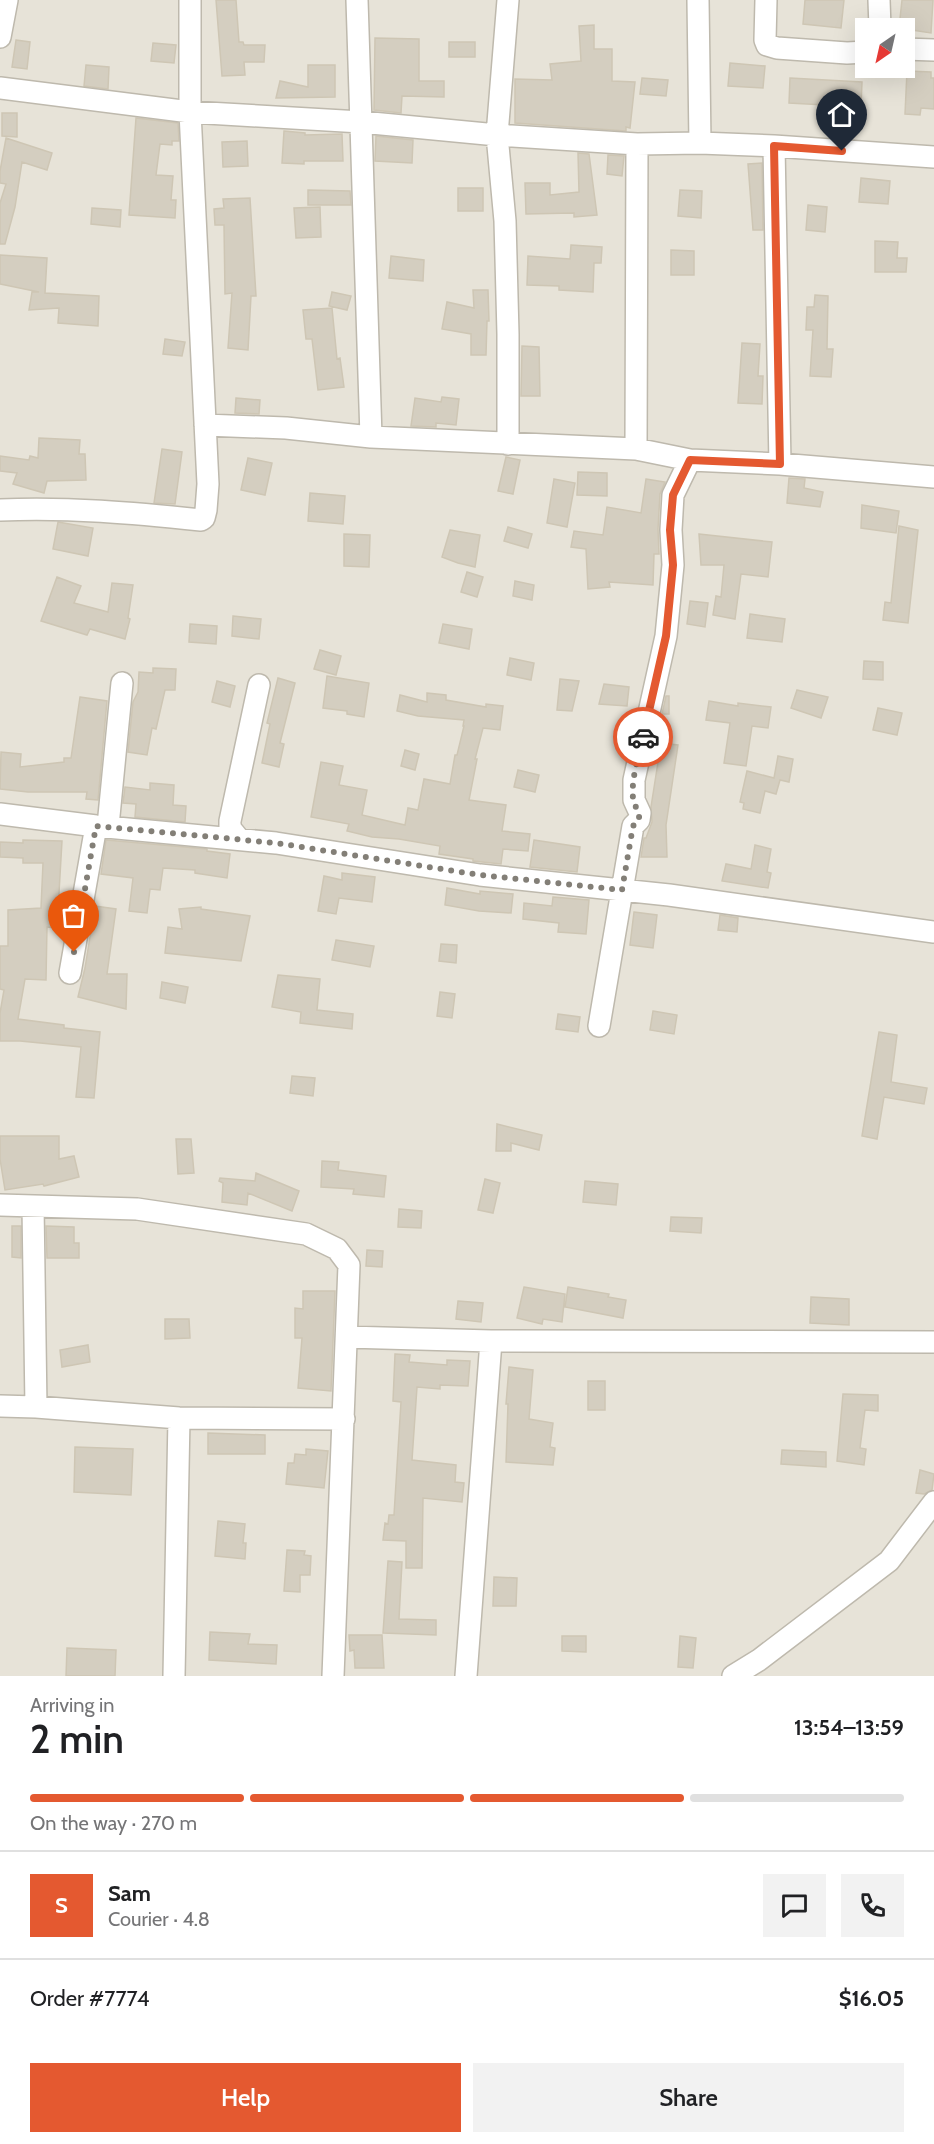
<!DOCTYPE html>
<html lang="en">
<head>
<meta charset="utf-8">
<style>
	:root { --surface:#fff; --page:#f2f2f2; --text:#202124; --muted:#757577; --line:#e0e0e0; --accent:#e45930 }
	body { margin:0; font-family:Cabin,sans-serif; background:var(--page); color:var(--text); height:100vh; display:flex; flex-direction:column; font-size:22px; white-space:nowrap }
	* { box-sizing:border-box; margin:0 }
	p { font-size:20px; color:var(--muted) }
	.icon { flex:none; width:33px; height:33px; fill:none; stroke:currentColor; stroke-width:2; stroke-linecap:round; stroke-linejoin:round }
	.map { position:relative; height:1676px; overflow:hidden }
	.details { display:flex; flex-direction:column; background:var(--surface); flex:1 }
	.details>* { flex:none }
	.needle { width:39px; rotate:214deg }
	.controls { position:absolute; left:855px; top:18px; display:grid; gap:12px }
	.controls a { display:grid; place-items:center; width:60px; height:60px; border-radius:0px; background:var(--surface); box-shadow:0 6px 24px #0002; font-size:30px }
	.pin { position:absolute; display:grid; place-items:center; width:51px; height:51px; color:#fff; margin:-62px -26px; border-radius:50% 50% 50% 0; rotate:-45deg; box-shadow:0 0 6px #0007 }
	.pin .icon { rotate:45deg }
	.courier { position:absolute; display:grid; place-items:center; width:60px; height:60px; margin:-30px; border:4px solid #e45930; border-radius:50%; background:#fff; color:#222; box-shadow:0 2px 8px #0007 }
	.summary em { font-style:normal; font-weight:600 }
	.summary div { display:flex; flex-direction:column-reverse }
	.summary { display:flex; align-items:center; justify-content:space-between; height:102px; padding:0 30px }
	h1 { font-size:39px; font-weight:600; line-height:45px }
	.bar { display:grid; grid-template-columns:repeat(4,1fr); gap:9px 6px; align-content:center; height:72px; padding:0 30px }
	.bar i { height:8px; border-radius:4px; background:var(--line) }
	.bar .current { background:var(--accent) }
	.bar p { grid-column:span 4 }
	.line { display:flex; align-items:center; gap:15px; padding:0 30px; border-top:2px solid var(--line) }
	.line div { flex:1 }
	.round { display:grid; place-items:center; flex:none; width:63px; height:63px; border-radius:0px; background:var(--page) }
	.action { display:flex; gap:12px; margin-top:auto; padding:12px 30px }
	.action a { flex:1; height:69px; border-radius:0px; background:var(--accent); color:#fff; font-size:24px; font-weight:600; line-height:69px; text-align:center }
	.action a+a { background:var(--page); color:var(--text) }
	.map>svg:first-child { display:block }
</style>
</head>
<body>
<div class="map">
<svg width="934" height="1676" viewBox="0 0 934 1676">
	<rect width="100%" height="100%" fill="#f3f1ea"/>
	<path fill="#e7e3d8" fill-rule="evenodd" d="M 0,0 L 934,0 L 934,1676 L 0,1676 ZM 866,28 L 904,28 L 904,68 L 866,68 Z"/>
	<path fill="#d4cec0" stroke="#cec6b4" stroke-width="1.5" d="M 216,0 L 236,0 L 239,42 L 243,42 L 244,45 L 265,45 L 264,62 L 244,62 L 245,75 L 222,76 Z
		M 805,0 L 844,0 L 841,28 L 803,24 Z
		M 902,0 L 933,0 L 931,33 L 899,28 Z
		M 594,25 L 594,49 L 612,49 L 612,81 L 635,82 L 630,128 L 626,127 L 626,131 L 515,123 L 515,79 L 552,80 L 550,64 L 581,61 L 579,26 Z
		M 375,38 L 419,39 L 419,81 L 444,81 L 444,97 L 402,96 L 401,113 L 374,110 Z
		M 16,40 L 30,42 L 27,69 L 12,67 Z
		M 449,42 L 475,42 L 475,57 L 449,57 Z
		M 153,43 L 176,45 L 174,63 L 151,61 Z
		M 730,63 L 765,66 L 763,88 L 728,86 Z
		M 86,65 L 109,67 L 108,89 L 84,86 Z
		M 308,65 L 335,65 L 335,97 L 276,98 L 280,81 L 308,87 Z
		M 907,71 L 931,72 L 931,78 L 934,78 L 934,109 L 921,108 L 920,115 L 905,114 Z
		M 642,78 L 668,80 L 666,96 L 640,94 Z
		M 790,78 L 862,82 L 861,107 L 789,103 Z
		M 2,113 L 17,113 L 17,137 L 2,136 Z
		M 136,118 L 178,123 L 179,141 L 172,141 L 172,145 L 160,144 L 156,175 L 173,176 L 171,200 L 176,200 L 175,218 L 129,215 Z
		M 284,131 L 305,133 L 305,135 L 342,134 L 343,161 L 304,161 L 304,164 L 282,163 Z
		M 376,136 L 413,140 L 412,163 L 375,161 Z
		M 6,138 L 52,153 L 47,170 L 22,162 L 15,207 L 5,244 L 0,244 L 0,203 L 6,184 L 0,183 L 0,171 Z
		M 247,141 L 248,166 L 223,167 L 222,142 Z
		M 578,153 L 589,154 L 597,215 L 574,217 L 574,213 L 526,214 L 525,183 L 550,183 L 550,195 L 579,192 Z
		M 608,155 L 624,156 L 622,176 L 607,174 Z
		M 762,163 L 763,230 L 753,230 L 748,164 Z
		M 861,178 L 890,181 L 888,204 L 859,202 Z
		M 458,188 L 483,188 L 483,211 L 458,211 Z
		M 308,190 L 350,191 L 351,205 L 308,205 Z
		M 680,190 L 702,191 L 701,218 L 678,216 Z
		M 250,198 L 256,296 L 251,296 L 248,350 L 228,348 L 232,293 L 225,294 L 224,225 L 215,225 L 214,209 L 224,208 L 223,199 Z
		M 808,205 L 827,207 L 825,232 L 806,230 Z
		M 320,207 L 321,237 L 296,238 L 294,208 Z
		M 92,208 L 121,210 L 120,227 L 91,224 Z
		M 875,241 L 898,242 L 897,258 L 907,258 L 906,272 L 875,272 Z
		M 571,245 L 602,247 L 601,263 L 594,263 L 593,292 L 559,290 L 559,286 L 527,285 L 528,256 L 570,259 Z
		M 671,250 L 694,251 L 694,275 L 671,275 Z
		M 0,255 L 47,258 L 45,293 L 99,296 L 98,326 L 58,323 L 59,308 L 29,310 L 32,292 L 39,292 L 0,284 Z
		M 391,256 L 424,260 L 423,281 L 389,278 Z
		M 473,290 L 488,290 L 489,321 L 487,321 L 486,355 L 471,355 L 471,334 L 442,329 L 447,302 L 474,308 Z
		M 332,292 L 351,296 L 347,310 L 329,306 Z
		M 815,295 L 828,296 L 827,349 L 833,349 L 831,377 L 810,376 L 813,330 L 806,330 L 807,307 L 814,307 Z
		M 332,308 L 337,359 L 340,358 L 344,387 L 318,390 L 312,339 L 306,339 L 303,310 Z
		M 165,339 L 185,342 L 182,356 L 163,354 Z
		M 742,343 L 760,344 L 758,376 L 763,376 L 762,404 L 738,403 Z
		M 522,346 L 539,347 L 540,396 L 521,396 Z
		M 442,397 L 459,399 L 456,425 L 436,423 L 436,427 L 411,426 L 415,398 L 441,402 Z
		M 236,398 L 260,400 L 259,414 L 235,413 Z
		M 39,438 L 80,440 L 79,454 L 85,454 L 86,480 L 47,481 L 44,493 L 13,484 L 17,473 L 0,471 L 0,456 L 29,460 L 30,456 L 38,458 Z
		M 162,449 L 182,452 L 175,504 L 154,503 Z
		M 506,457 L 520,460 L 513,494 L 498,491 Z
		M 248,458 L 272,463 L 265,495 L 241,490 Z
		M 578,472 L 607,473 L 607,496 L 577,495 Z
		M 789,478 L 805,479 L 804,488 L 823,492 L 820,507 L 787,503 Z
		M 554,479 L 575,483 L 567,527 L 547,523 Z
		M 646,479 L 665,482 L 660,494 L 658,529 L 659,554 L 654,554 L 653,585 L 609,582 L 610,587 L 588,589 L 586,549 L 571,547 L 574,531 L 603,535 L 607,507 L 641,513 Z
		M 310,493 L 345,496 L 343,524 L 308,521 Z
		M 862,505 L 899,511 L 896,533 L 861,528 Z
		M 58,522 L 93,528 L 88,556 L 53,549 Z
		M 899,526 L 918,530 L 908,623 L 883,620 L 885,602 L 891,603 Z
		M 508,527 L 532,534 L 528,548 L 504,541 Z
		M 450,530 L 480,535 L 475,567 L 458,563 L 442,557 Z
		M 344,534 L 370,535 L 369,567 L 344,566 Z
		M 699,534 L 772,542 L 768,577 L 741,574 L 735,619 L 713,615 L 716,596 L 721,597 L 724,565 L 701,565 Z
		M 467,572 L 483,577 L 477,597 L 461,592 Z
		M 57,577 L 81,586 L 74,603 L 108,612 L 112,583 L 133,585 L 128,618 L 130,619 L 125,639 L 90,629 L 87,635 L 41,621 Z
		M 515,581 L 534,585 L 532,600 L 513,596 Z
		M 690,601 L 708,603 L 705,627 L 687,624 Z
		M 750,614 L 785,619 L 782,642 L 747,638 Z
		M 233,616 L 261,619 L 259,639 L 232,636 Z
		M 190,624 L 217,626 L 216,644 L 189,642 Z
		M 443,624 L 472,629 L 469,649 L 439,643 Z
		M 320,650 L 341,656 L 336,675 L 314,669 Z
		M 510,658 L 534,663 L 531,680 L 507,675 Z
		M 864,661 L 883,662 L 883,680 L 863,679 Z
		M 153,668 L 176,669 L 175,690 L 165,690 L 156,729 L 152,728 L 147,755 L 128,752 L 133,702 L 138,692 L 139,672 L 153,673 Z
		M 327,676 L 369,683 L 364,717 L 347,714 L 347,711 L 323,708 Z
		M 278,678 L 295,683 L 280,743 L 284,744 L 279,767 L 262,763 L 270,724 L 267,723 Z
		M 560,679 L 579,681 L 572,711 L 557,710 Z
		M 217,681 L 235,686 L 230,707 L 212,702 Z
		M 604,684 L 629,687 L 627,706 L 599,704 Z
		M 797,690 L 828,697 L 821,718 L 791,708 Z
		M 427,693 L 446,695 L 446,700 L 486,707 L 486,704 L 503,706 L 500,730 L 483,728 L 475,759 L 477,759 L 469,800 L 506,805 L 502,831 L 530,834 L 528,851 L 503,849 L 501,864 L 473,861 L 473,859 L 439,854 L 440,846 L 399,839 L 372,837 L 347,831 L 349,824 L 311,817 L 321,762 L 343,766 L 339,785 L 367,790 L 362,815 L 405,825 L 408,808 L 418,810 L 424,779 L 450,784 L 455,755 L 457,755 L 464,726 L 463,726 L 464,720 L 418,716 L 397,711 L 400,695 L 427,702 Z
		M 666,696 L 669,696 L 669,714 L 662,714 Z
		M 80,697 L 107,701 L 98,800 L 86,799 L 87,792 L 28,792 L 0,789 L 1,752 L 21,754 L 20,767 L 64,762 L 64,758 L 71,758 Z
		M 709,701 L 738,706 L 738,703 L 771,707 L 768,728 L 752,726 L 746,766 L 724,763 L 730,723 L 706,720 Z
		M 878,708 L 902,713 L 897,735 L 873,730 Z
		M 661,743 L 678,745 L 666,825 L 667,857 L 641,857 L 644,838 L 646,838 L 652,822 L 651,807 Z
		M 405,750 L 419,754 L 415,770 L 401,766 Z
		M 778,756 L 793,759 L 789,782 L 780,780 L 776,794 L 765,791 L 760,813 L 743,809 L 744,803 L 740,802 L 747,771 L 774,778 Z
		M 518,770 L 539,775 L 535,792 L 514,787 Z
		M 150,783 L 174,785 L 173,805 L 186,806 L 185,822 L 135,817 L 136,804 L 123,803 L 125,787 L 150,790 Z
		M 23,840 L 62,841 L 58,910 L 68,911 L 65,929 L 47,927 L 46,980 L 25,979 L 18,1019 L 64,1025 L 64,1028 L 100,1032 L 94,1098 L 76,1097 L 81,1047 L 20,1041 L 0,1041 L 0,1013 L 4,990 L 0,989 L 0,946 L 8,946 L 8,910 L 41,908 L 43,863 L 23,863 L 23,858 L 0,857 L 0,842 L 23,843 Z
		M 106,840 L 207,849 L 207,851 L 230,854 L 227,878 L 195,873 L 195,870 L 163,868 L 160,890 L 150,889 L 147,913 L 129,911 L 133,878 L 101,874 Z
		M 534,840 L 580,847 L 577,872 L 530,867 Z
		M 755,845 L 771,849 L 767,872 L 771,873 L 768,888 L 722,881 L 726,864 L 751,869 Z
		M 342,873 L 375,877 L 372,902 L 339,898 L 336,914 L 318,911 L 324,876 L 342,880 Z
		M 447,888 L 480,894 L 480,891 L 513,894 L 511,913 L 479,911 L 445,905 Z
		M 553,897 L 589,900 L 586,934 L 558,932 L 559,923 L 523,919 L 524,903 L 552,906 Z
		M 95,906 L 116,909 L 107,974 L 127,974 L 126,1009 L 78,997 L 85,968 Z
		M 201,907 L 201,909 L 250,916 L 241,961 L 165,953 L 168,927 L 182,929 L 179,909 Z
		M 634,912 L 657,915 L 653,948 L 630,945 Z
		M 720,915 L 738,918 L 737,932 L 718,930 Z
		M 336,940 L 374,946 L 370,967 L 332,960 Z
		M 441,944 L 457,945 L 456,963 L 439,961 Z
		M 278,975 L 320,979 L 317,1010 L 353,1014 L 352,1029 L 300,1023 L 301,1012 L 272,1007 Z
		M 162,982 L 188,987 L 185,1003 L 160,998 Z
		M 440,992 L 455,994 L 452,1018 L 437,1016 Z
		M 653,1011 L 677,1015 L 674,1034 L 650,1030 Z
		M 558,1014 L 580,1017 L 578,1032 L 556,1029 Z
		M 879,1032 L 897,1035 L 891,1082 L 927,1088 L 924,1104 L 884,1097 L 877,1139 L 862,1136 Z
		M 292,1076 L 315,1078 L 313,1096 L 290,1093 Z
		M 497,1124 L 542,1135 L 539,1150 L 511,1143 L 511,1151 L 496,1151 Z
		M 0,1136 L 59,1136 L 59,1159 L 74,1156 L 79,1177 L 44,1186 L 43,1184 L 5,1190 L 0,1159 Z
		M 176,1139 L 191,1139 L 194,1173 L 178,1174 Z
		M 322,1161 L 339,1162 L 338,1170 L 386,1176 L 384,1197 L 353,1194 L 354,1189 L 321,1187 Z
		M 256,1173 L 299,1191 L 292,1211 L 248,1193 L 247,1205 L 222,1202 L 223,1183 L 219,1181 L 220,1178 L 255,1181 Z
		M 485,1179 L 500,1183 L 493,1213 L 478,1210 Z
		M 585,1181 L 618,1184 L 616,1205 L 583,1202 Z
		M 399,1209 L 422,1211 L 421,1228 L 398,1227 Z
		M 671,1217 L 702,1218 L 701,1233 L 670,1231 Z
		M 12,1226 L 21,1226 L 21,1258 L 12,1257 Z
		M 46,1226 L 74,1227 L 74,1243 L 79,1243 L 79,1258 L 47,1258 Z
		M 367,1250 L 383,1251 L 382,1267 L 366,1266 Z
		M 524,1287 L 565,1294 L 562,1322 L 543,1319 L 542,1324 L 517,1318 Z
		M 568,1287 L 609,1294 L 608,1297 L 626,1300 L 623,1318 L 565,1307 Z
		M 303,1291 L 335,1291 L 331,1391 L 298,1388 L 302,1338 L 295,1338 L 295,1308 L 303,1309 Z
		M 811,1297 L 849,1299 L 849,1325 L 810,1323 Z
		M 458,1301 L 483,1303 L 481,1322 L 456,1319 Z
		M 165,1319 L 189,1319 L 190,1338 L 165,1339 Z
		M 88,1345 L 90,1362 L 62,1367 L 60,1350 Z
		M 395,1354 L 410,1355 L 409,1362 L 447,1365 L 447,1360 L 470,1361 L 468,1386 L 440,1385 L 440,1389 L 417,1387 L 412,1460 L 456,1465 L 455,1482 L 464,1483 L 462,1502 L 423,1498 L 422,1568 L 406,1568 L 406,1541 L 383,1540 L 385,1523 L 388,1524 L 389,1515 L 394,1515 L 401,1402 L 393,1401 Z
		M 509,1367 L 533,1370 L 529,1419 L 553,1423 L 550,1447 L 555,1448 L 553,1465 L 506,1462 L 508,1404 L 506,1404 Z
		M 588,1381 L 605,1381 L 605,1410 L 588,1410 Z
		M 843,1394 L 878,1395 L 878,1411 L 865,1410 L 860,1448 L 866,1449 L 864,1465 L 837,1461 Z
		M 208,1433 L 265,1435 L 265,1454 L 208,1454 Z
		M 75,1447 L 133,1449 L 131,1495 L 74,1492 Z
		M 306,1449 L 328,1451 L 324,1488 L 286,1484 L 288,1463 L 294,1463 L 295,1454 L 306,1455 Z
		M 782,1450 L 826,1452 L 826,1467 L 781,1464 Z
		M 920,1470 L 934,1474 L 932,1490 L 924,1494 L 916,1493 Z
		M 218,1521 L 245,1524 L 243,1543 L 246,1543 L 245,1559 L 215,1556 Z
		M 287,1550 L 305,1551 L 304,1555 L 311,1556 L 310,1575 L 300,1575 L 300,1592 L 284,1591 Z
		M 388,1561 L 402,1562 L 399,1619 L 436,1620 L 436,1635 L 383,1633 Z
		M 494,1577 L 517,1578 L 516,1606 L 493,1606 Z
		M 210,1632 L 250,1634 L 248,1644 L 277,1645 L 276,1664 L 209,1660 Z
		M 349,1635 L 382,1635 L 384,1668 L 355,1668 L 354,1650 L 350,1651 Z
		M 562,1636 L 586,1636 L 586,1652 L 562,1651 Z
		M 680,1636 L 696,1638 L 693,1668 L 678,1667 Z
		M 67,1648 L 116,1650 L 115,1676 L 66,1676 Z"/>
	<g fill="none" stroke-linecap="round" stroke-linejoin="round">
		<g stroke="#beb9ad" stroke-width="24">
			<path id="minor" d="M 357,0 L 371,437
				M 698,0 L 700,143
				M 766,0 L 765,40 L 767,45 L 777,48 L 847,53 L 866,52
				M 879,0 L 880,28
				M 0,37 L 7,0
				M 904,49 L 934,50
				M 0,88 L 190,112 L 361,122 L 497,135 L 637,144 L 700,143 L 774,146 L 934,157
				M 774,146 L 780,464
				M 205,425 L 286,428 L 371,437 L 636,449 L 690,460 L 780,464 L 934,477
				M 508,444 L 508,334 L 505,221 L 497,135 L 508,0
				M 636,449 L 637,144
				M 0,510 C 68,507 134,513 201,520 L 204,518 L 206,510 L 208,484 L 190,112 L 190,0
				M 0,814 L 96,826 L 276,843 L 480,875 L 669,895 L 934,932
				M 108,826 L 122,683
				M 239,839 L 230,828 L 230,821 L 259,685
				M 70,973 L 96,826
				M 599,1026 L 633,826 L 639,820 L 640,813 L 634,800 L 634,780 L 666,636 L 673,565 L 671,530 L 673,495 L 690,460
				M 0,1205 L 137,1209 L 306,1234 L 337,1249 L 349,1265 L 333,1676
				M 33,1206 L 36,1407
				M 347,1337 L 491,1341 L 934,1342
				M 0,1406 L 36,1407 L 179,1418 L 344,1419
				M 174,1676 L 179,1418
				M 466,1676 L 491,1341
				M 733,1676 L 759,1660 L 889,1561 L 934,1502"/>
		</g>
		<use href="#minor" stroke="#fff" stroke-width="21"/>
	</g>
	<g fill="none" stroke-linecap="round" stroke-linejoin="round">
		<path stroke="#837f77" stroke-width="6" stroke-dasharray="0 10.8" d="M 74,952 L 96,826 L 276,843 L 480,875 L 622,890 L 633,826 L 639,820 C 640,812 634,806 633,798 C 631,778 639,756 643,737"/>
		<path stroke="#e45930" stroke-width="8" d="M 643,737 L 666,636 L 673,565 L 670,530 L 673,495 L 690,460 L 780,464 L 774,146 L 842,151"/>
	</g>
</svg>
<div class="controls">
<a><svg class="needle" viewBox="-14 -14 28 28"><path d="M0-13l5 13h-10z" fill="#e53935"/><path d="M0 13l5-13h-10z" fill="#757577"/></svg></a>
</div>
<div class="pin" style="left:74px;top:952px;background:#ea580c"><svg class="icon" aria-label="bag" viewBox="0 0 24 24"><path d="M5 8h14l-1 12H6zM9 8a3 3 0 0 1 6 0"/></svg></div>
<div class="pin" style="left:842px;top:151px;background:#1f2937"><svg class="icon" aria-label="home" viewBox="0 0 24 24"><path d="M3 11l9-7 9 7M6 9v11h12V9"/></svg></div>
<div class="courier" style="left:643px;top:737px"><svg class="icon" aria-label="car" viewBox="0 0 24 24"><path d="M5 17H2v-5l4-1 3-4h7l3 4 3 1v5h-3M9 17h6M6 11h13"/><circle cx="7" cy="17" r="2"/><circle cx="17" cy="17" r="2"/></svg></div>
</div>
<section class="details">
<div class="summary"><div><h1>2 min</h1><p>Arriving in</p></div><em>13:54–13:59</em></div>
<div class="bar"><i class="current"></i><i class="current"></i><i class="current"></i><i></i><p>On the way · 270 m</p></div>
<div class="line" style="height:108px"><b class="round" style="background:var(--accent);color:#fff">S</b><div><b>Sam</b><p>Courier · 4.8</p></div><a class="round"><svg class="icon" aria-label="chat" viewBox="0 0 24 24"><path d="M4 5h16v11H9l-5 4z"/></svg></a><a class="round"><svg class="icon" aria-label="phone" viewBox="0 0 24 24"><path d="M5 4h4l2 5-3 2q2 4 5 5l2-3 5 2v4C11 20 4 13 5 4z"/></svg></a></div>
<div class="line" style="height:78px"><div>Order #7774</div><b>$16.05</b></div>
<div class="action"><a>Help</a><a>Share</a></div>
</section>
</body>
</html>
